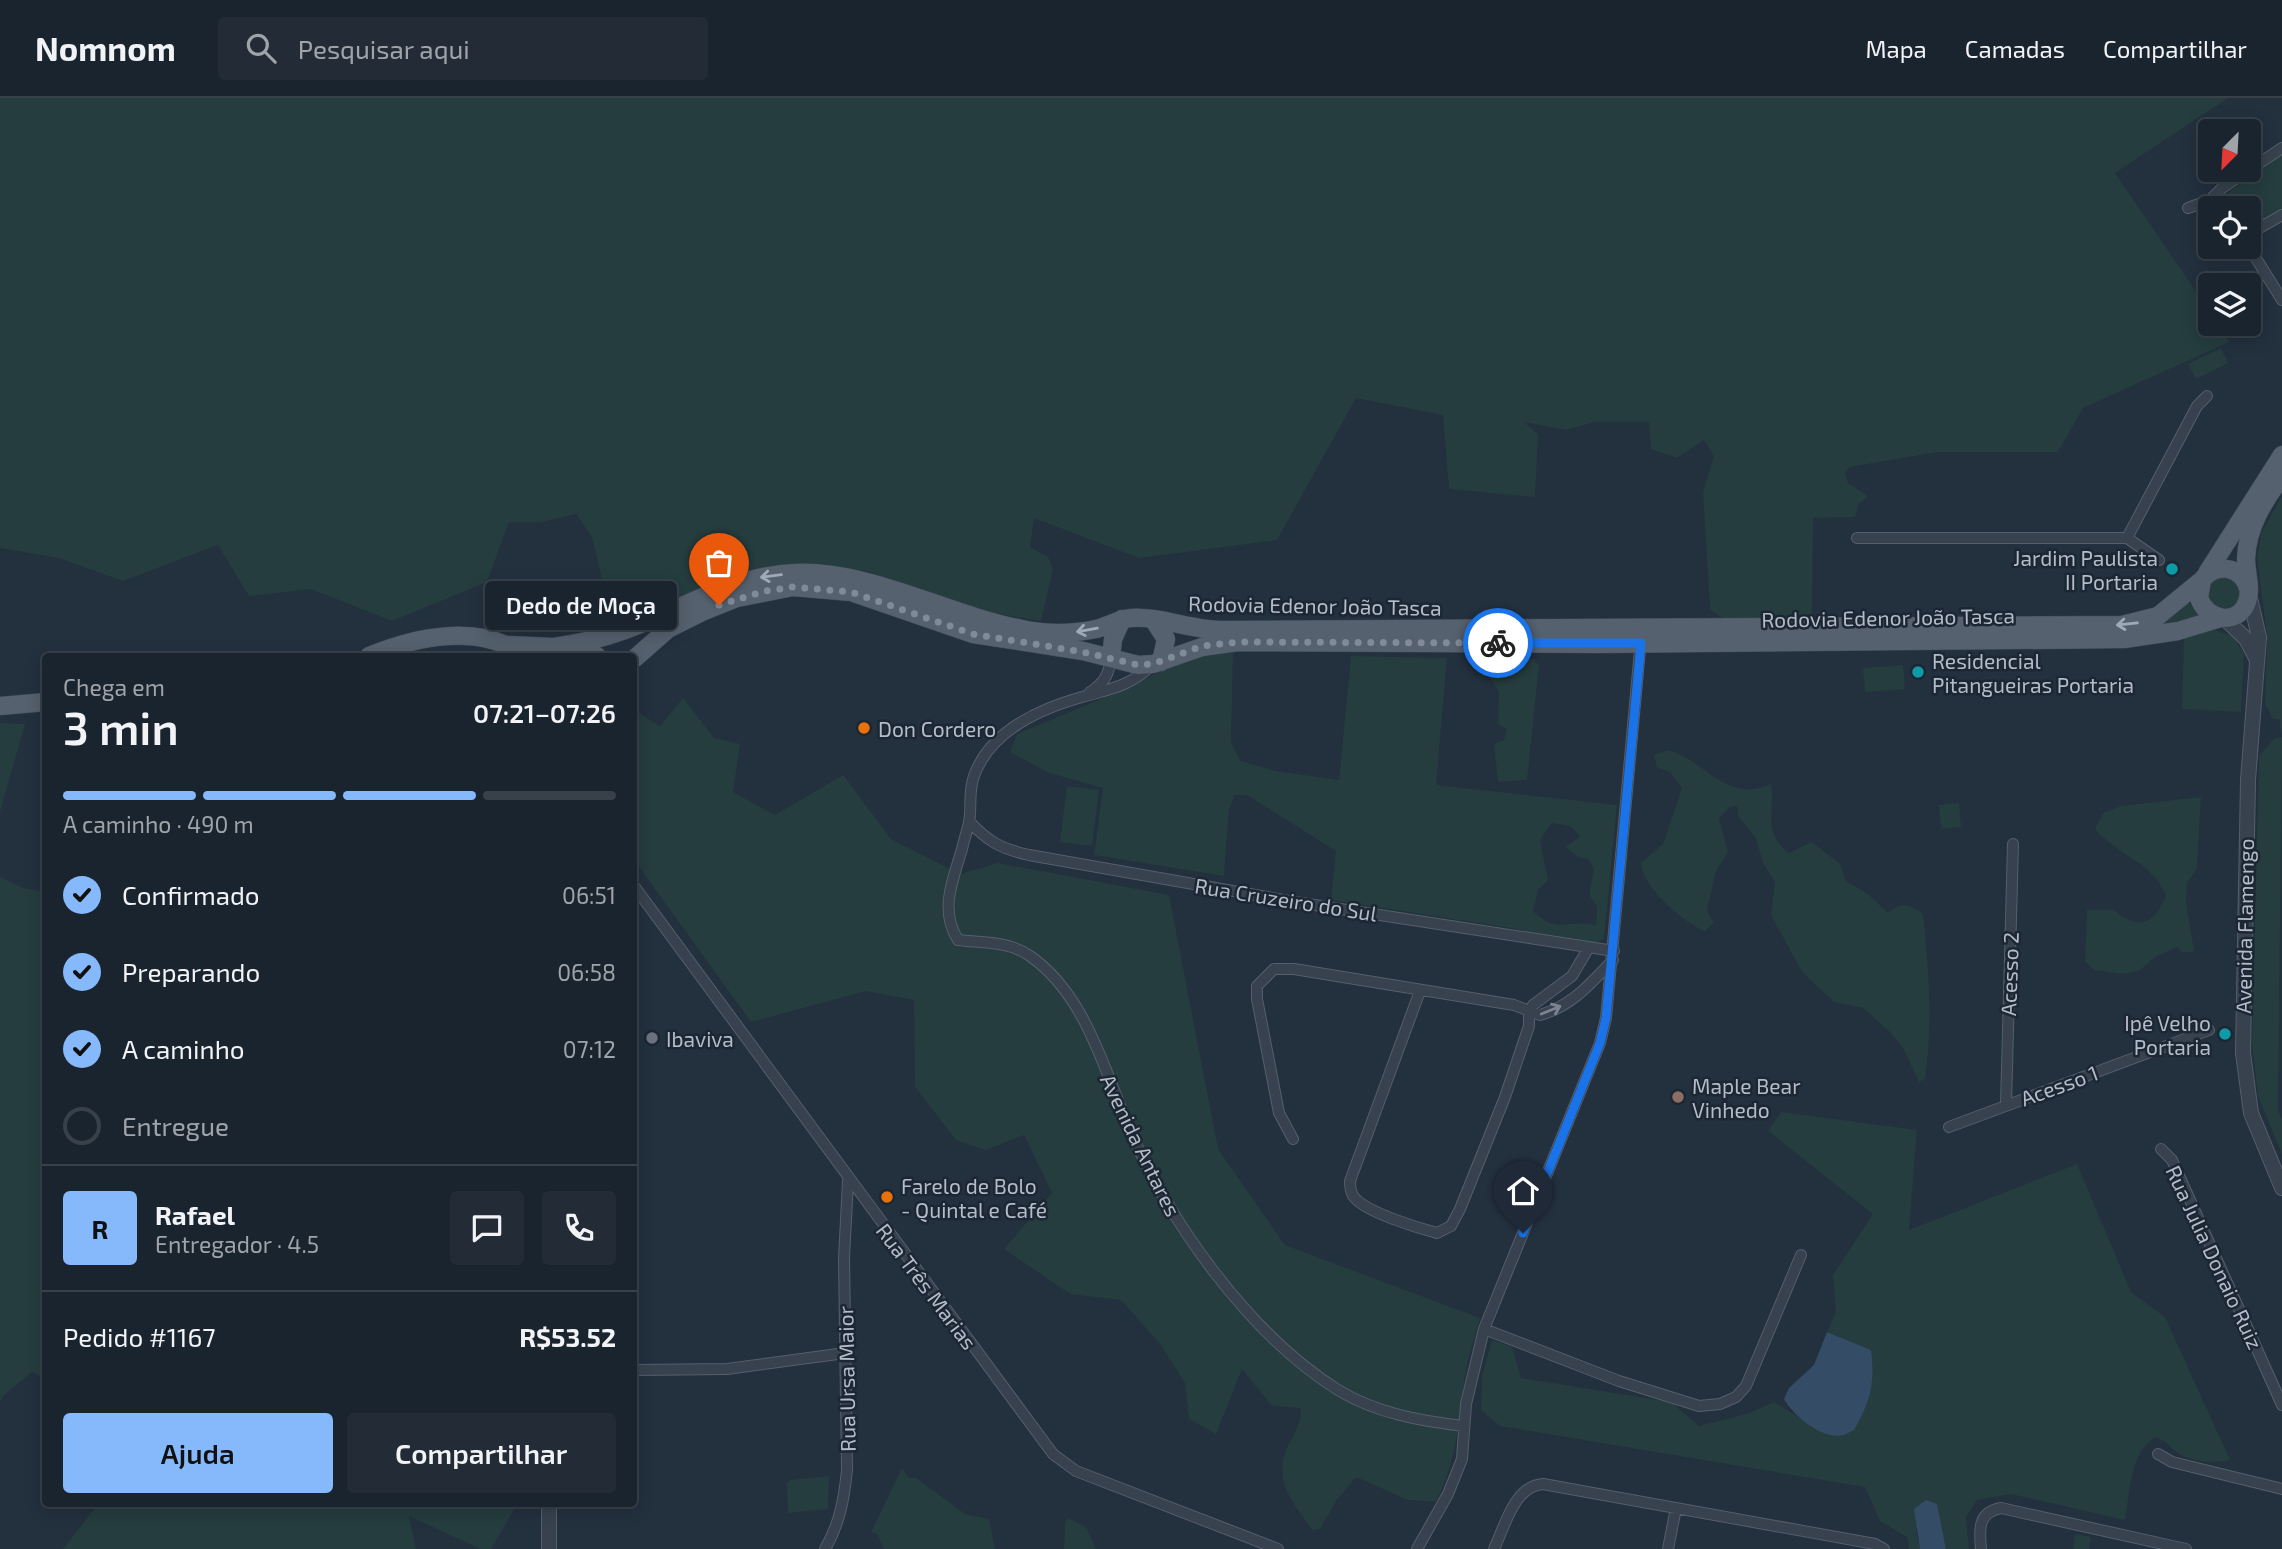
<!DOCTYPE html>
<html lang="pt">
<head>
<meta charset="utf-8">
<style>
	:root { --surface:#1a242e; --page:#232c36; --text:#f1f3f6; --muted:#9fa4aa; --line:#38414a; --accent:#85b9fc }
	body { margin:0; font-family:"Exo 2",sans-serif; background:var(--page); color:var(--text); height:100vh; display:flex; flex-direction:column; font-size:26px; white-space:nowrap }
	* { box-sizing:border-box; margin:0 }
	p { font-size:23px; color:var(--muted) }
	.icon { flex:none; width:38px; height:38px; fill:none; stroke:currentColor; stroke-width:2; stroke-linecap:round; stroke-linejoin:round }
	.map { position:relative; flex:1; overflow:hidden }
	.details { position:absolute; left:42px; top:555px; width:595px; height:854px; display:flex; flex-direction:column; background:var(--surface); border-radius:7px; box-shadow:0 4px 18px #0003,0 0 0 2px var(--line) }
	.details>* { flex:none }
	.needle { width:46px; rotate:204deg }
	.controls { position:absolute; left:2198px; top:21px; display:grid; gap:14px }
	.controls a { display:grid; place-items:center; width:63px; height:63px; border-radius:7px; background:var(--surface); box-shadow:0 4px 18px #0003,0 0 0 2px var(--line); font-size:35px }
	.pin { position:absolute; display:grid; place-items:center; width:60px; height:60px; color:#fff; margin:-72px -30px; border-radius:50% 50% 50% 0; rotate:-45deg; box-shadow:0 0 7px #0007 }
	.pin .icon { rotate:45deg }
	.courier { position:absolute; display:grid; place-items:center; width:70px; height:70px; margin:-35px; border:5px solid #1a73e8; border-radius:50%; background:#fff; color:#222; box-shadow:0 2px 9px #0007 }
	.bubble { position:absolute; height:49px; border-radius:7px; background:var(--surface); box-shadow:0 4px 18px #0003,0 0 0 2px var(--line); font-size:23px; font-weight:600; line-height:49px; text-align:center }
	.summary em { font-style:normal; font-weight:600 }
	.summary div { display:flex; flex-direction:column-reverse }
	.summary { display:flex; align-items:center; justify-content:space-between; height:119px; padding:0 21px }
	h1 { font-size:46px; font-weight:600; line-height:52px }
	.bar { display:grid; grid-template-columns:repeat(4,1fr); gap:10px 7px; align-content:center; height:84px; padding:0 21px }
	.bar i { height:9px; border-radius:5px; background:var(--line) }
	.bar .on { background:var(--accent) }
	.bar p { grid-column:span 4 }
	.line { display:flex; align-items:center; gap:18px; padding:0 21px; border-top:2px solid var(--line) }
	.line div { flex:1 }
	.round { display:grid; place-items:center; flex:none; width:74px; height:74px; border-radius:7px; background:var(--page) }
	ol { padding:0 21px; list-style:none }
	li { display:flex; align-items:center; gap:21px; height:77px }
	li p { margin-inline-start:auto }
	li .icon { padding:7px; border-radius:50%; background:var(--accent); color:#111; stroke-width:4 }
	li:last-child { color:var(--muted) }
	li i { width:38px; height:38px; border:4px solid var(--line); border-radius:50% }
	.button { display:flex; gap:14px; margin-top:auto; padding:14px 21px }
	.button a { flex:1; height:80px; border-radius:7px; background:var(--accent); color:#111; font-size:28px; font-weight:600; line-height:80px; text-align:center }
	.button a+a { background:var(--page); color:var(--text) }
	header { display:flex; align-items:center; gap:42px; box-sizing:border-box; height:98px; padding:0 35px; background:var(--surface); border-bottom:2px solid var(--line) }
	header strong { font-size:33px }
	nav { display:flex; gap:38px; margin-inline-start:auto; font-size:24px }
	.search { width:490px; height:63px; background:var(--page); display:flex; align-items:center; gap:18px; box-sizing:border-box; padding:0 24px; border-radius:7px; color:var(--muted); font-size:26px }
	.map>svg:first-child { display:block }
</style>
</head>
<body>
<header>
<strong>Nomnom</strong>
<div class="search"><svg class="icon" aria-label="search" viewBox="0 0 24 24"><circle cx="10" cy="10" r="6"/><path d="M15 15l6 6"/></svg>Pesquisar aqui</div>
<nav><a>Mapa</a><a>Camadas</a><a>Compartilhar</a></nav>
</header>
<div class="map">
<svg width="2282" height="1451" viewBox="0 0 2282 1451">
	<rect width="100%" height="100%" fill="#23303e"/>
	<path fill="#253d3f" fill-rule="evenodd" d="M 0,0 L 2228,0 L 2115,75 L 2210,214 L 2210,226 L 2218,226 L 2229,244 L 2083,310 L 2058,354 L 1937,354 L 1850,369 L 1845,374 L 1848,385 L 1868,398 L 1859,406 L 1855,419 L 1813,420 L 1812,516 L 1803,521 L 1724,521 L 1710,512 L 1703,394 L 1714,358 L 1704,342 L 1677,360 L 1651,351 L 1649,324 L 1595,324 L 1566,332 L 1524,324 L 1538,336 L 1535,399 L 1449,391 L 1443,317 L 1356,300 L 1277,442 L 1139,460 L 1034,420 L 1030,449 L 1048,459 L 1053,471 L 1041,523 L 988,514 L 870,474 L 823,466 L 769,469 L 732,477 L 658,510 L 612,523 L 592,439 L 576,416 L 541,424 L 509,424 L 487,484 L 392,523 L 311,491 L 249,498 L 218,447 L 123,483 L 59,460 L 0,450 Z
		M 2282,56 L 2282,111 L 2249,129 L 2249,110 L 2228,110 L 2225,97 Z
		M 2221,250 L 2228,265 L 2196,281 L 2188,266 Z
		M 2282,398 L 2282,638 L 2279,621 L 2273,621 L 2265,606 L 2267,538 L 2257,460 L 2261,435 Z
		M 2228,476 L 2243,495 L 2231,514 L 2209,510 L 2204,488 L 2208,482 Z
		M 2188,503 L 2199,519 L 2129,532 L 2165,522 Z
		M 2214,532 L 2233,538 L 2244,556 L 2241,614 L 2182,611 L 2184,539 Z
		M 1220,553 L 1233,555 L 1231,645 L 1241,663 L 1275,673 L 1339,682 L 1351,558 L 1447,560 L 1436,687 L 1617,707 L 1604,841 L 1591,847 L 1511,830 L 1331,802 L 1336,753 L 1247,697 L 1235,697 L 1229,711 L 1224,778 L 1094,757 L 1103,690 L 1049,675 L 1010,654 L 1017,636 L 1130,589 L 1178,564 ZM 1552,725 L 1570,728 L 1580,738 L 1566,749 L 1578,759 L 1588,761 L 1594,771 L 1589,796 L 1597,809 L 1596,827 C 1567,821 1558,837 1533,813 L 1538,792 L 1548,782 L 1540,742 Z
		M 1478,558 L 1534,561 L 1539,568 L 1527,682 L 1498,684 L 1494,646 L 1504,642 L 1507,631 L 1498,626 L 1499,594 Z
		M 1903,567 L 1905,591 L 1865,594 L 1863,570 Z
		M 683,600 L 714,640 L 740,646 L 733,694 L 775,717 L 843,677 L 891,741 L 960,776 L 998,765 L 1169,797 L 1218,1051 L 1285,1147 L 1480,1220 C 1475,1239 1468,1258 1465,1278 C 1457,1330 1459,1355 1436,1404 L 1408,1402 L 1356,1379 L 1336,1403 L 1320,1431 L 1312,1432 C 1292,1403 1271,1382 1289,1346 C 1296,1333 1301,1325 1301,1310 L 1272,1308 L 1242,1271 L 1216,1336 L 1189,1321 L 1185,1285 L 1160,1246 L 1121,1202 L 1070,1196 L 1004,1151 L 1052,1095 L 1024,1037 L 986,1052 L 956,1042 L 915,989 L 914,902 L 866,893 L 751,924 L 634,762 L 634,612 L 660,628 Z
		M 0,625 L 25,626 L 0,714 Z
		M 2282,639 L 2278,1013 L 2282,1021 L 2282,1056 L 2258,998 L 2252,946 L 2259,658 L 2274,641 Z
		M 1669,652 C 1706,663 1726,706 1771,686 C 1776,713 1761,734 1789,755 L 1812,744 L 1840,766 L 1846,783 L 1868,796 L 1888,815 C 1901,804 1910,806 1923,816 C 1929,872 1933,926 1925,981 L 1919,984 L 1903,950 L 1891,935 L 1863,910 L 1834,904 L 1802,874 L 1771,817 L 1775,784 L 1763,765 L 1756,740 L 1738,718 L 1737,708 L 1730,709 L 1719,720 L 1728,754 L 1716,773 L 1707,812 L 1714,825 L 1705,833 C 1685,826 1640,787 1641,765 L 1663,746 L 1682,690 L 1671,675 L 1657,669 L 1654,657 Z
		M 1067,688 L 1099,692 L 1092,748 L 1060,744 Z
		M 2201,699 L 2197,771 L 2187,785 L 2186,803 L 2194,853 L 2183,855 L 2177,849 L 2155,859 L 2139,873 L 2123,876 L 2094,872 L 2085,863 L 2087,812 L 2114,812 C 2139,833 2154,826 2166,798 C 2154,765 2117,757 2095,731 L 2103,715 L 2121,708 Z
		M 1959,705 L 1961,729 L 1941,731 L 1939,707 Z
		M 0,779 L 23,790 L 46,794 L 45,1281 L 32,1274 L 3,1298 L 0,1305 Z
		M 1781,1014 L 1917,1032 L 1909,1132 L 2077,1066 L 2131,1194 L 2165,1219 L 2230,1362 C 2215,1366 2192,1364 2179,1356 C 2170,1350 2167,1343 2156,1339 C 2130,1352 2130,1396 2125,1422 L 2011,1396 L 1977,1402 L 1966,1419 L 1969,1451 L 1946,1451 L 1937,1406 L 1916,1432 L 1920,1451 L 1909,1451 L 1907,1439 L 1880,1423 L 1865,1389 L 1500,1328 L 1481,1312 L 1482,1278 L 1492,1242 L 1512,1249 L 1521,1280 L 1671,1304 L 1699,1328 L 1746,1316 L 1774,1304 L 1820,1332 L 1871,1252 L 1827,1234 L 1836,1214 L 1833,1177 L 1873,1116 L 1768,1033 Z
		M 902,1370 L 909,1380 L 916,1380 L 965,1416 L 989,1421 L 995,1451 L 884,1451 L 877,1436 L 871,1434 Z
		M 829,1378 L 828,1411 L 788,1415 L 787,1385 L 791,1382 Z
		M 99,1405 L 518,1405 L 491,1451 L 480,1451 L 409,1418 L 416,1451 L 63,1451 Z
		M 1068,1420 L 1086,1429 L 1096,1451 L 1064,1451 L 1065,1425 Z
		M 2075,1436 L 2091,1439 L 2089,1451 L 2073,1451 Z"/>
	<path fill="#354c66" d="M 1827,1234 L 1871,1252 C 1875,1286 1871,1302 1854,1332 C 1850,1334 1843,1338 1838,1338 C 1818,1338 1793,1317 1784,1301 L 1789,1290 L 1814,1267 Z
		M 1926,1402 L 1937,1406 L 1946,1451 L 1920,1451 L 1914,1411 Z"/>
	<g fill="none" stroke-linecap="round" stroke-linejoin="round">
		<g stroke="#555f6c" stroke-width="12">
			<path id="minor" d="M 2216,98 L 2224,110
				M 2188,110 L 2210,102 L 2222,90 L 2282,50
				M 2249,136 L 2282,117
				M 2249,149 L 2282,202
				M 1857,440 L 2127,440
				M 2127,440 L 2197,308 L 2207,298
				M 2127,440 L 2159,462
				M 1153,566 C 1131,588 1110,591 1082,599 C 1039,611 990,633 974,678 C 968,694 972,709 969,725 C 967,733 964,742 962,751 C 953,782 939,812 958,842 C 982,845 1009,843 1030,858 C 1085,896 1104,971 1129,1030 C 1170,1125 1249,1236 1338,1292 C 1376,1315 1420,1323 1464,1328
				M 1089,595 C 1104,585 1109,577 1111,560
				M 969,723 C 988,744 1002,751 1029,757 L 1295,804 L 1614,853
				M 634,788 L 1053,1356 L 1076,1373 L 1278,1451
				M 1420,893 L 1350,1083 C 1350,1088 1350,1094 1354,1099 C 1365,1114 1418,1130 1437,1135 L 1451,1128 L 1460,1111 L 1505,999 L 1529,928 L 1529,915 L 1533,907 L 1572,878 L 1588,851
				M 2006,1007 L 2013,746
				M 1949,1029 L 2209,932
				M 1293,1041 L 1279,1015 L 1257,901 L 1257,888 L 1274,871 L 1294,871 L 1514,907 L 1540,917 C 1572,908 1591,885 1613,862
				M 2161,1051 L 2172,1062 L 2282,1307
				M 1484,1231 L 1619,1283 L 1699,1308 L 1720,1306 L 1736,1299 L 1746,1288 L 1801,1157
				M 634,1272 L 727,1271 L 845,1255
				M 2158,1356 L 2172,1364 L 2282,1391
				M 825,1451 C 840,1425 844,1401 847,1372 L 844,1160 L 848,1083
				M 1417,1451 L 1448,1396 L 1462,1361 L 1466,1306 L 1484,1231 L 1600,945 L 1606,920 L 1641,541
				M 1494,1451 C 1505,1428 1514,1388 1543,1386 L 1875,1446 L 1884,1451
				M 1668,1451 L 1676,1410
				M 1981,1451 C 1979,1431 1978,1414 2001,1410 L 2186,1451"/>
		</g>
		<g stroke="#555f6c" stroke-width="16">
			<path id="tertiary" d="M 2249,496 L 2259,539 L 2248,682 L 2243,955 L 2251,1015 L 2282,1090
				M 2224,520 L 2246,541 L 2257,562
				M 549,1405 L 549,1451"/>
		</g>
		<g stroke="#404b57" stroke-width="19">
			<path id="primary" d="M 2207,475 L 2282,357
				M 2248,490 C 2241,468 2216,464 2202,482 L 2199,500 C 2206,522 2238,529 2247,504 C 2252,491 2246,475 2246,461 C 2247,429 2264,403 2282,378
				M 1153,521 L 1166,541 L 1161,564
				M 510,547 L 553,549 L 578,558
				M 553,549 C 572,546 592,543 610,537 C 673,518 728,477 796,475 C 871,472 947,517 1022,531 C 1045,536 1072,536 1096,531 C 1108,528 1119,521 1131,520 C 1161,518 1190,532 1220,532 L 2122,527 L 2158,518 L 2202,482
				M 369,558 C 415,539 481,524 524,558
				M 577,558 L 597,558
				M 1111,560 L 1113,541 L 1122,521
				M 634,561 L 668,531 L 702,514 L 737,500 L 793,489 L 851,494 L 973,536 L 1083,553 L 1138,567 L 1153,566 L 1202,549 L 1238,544 L 1599,546 L 2124,541 L 2178,533 L 2221,520
				M 0,608 L 46,604"/>
		</g>
		<use href="#minor" stroke="#37424e" stroke-width="10"/>
		<use href="#tertiary" stroke="#37424e" stroke-width="14"/>
		<use href="#primary" stroke="#55616e" stroke-width="18"/>
	</g>
	<defs><path id="oneway-shaft" d="M-6 0H5M1.5-3L5.5 0L1.5 3" fill="none" stroke-width="1.6" stroke-linecap="round" stroke-linejoin="round" transform="scale(1.75)"/></defs>
	<g stroke="#a0aab7">
		<use href="#oneway-shaft" transform="translate(771 478) rotate(173)"/>
		<use href="#oneway-shaft" transform="translate(2127 526) rotate(174)"/>
		<use href="#oneway-shaft" transform="translate(1087 532) rotate(170)"/>
	</g>
	<use stroke="#7b8592" href="#oneway-shaft" transform="translate(1551 912) rotate(-22)"/>
	<g fill="none" stroke-linecap="round" stroke-linejoin="round">
		<path stroke="#818b98" stroke-width="7" stroke-dasharray="0 12.6" d="M 719,507 L 765,493 L 793,489 L 851,494 L 973,536 L 1083,554 L 1138,567 L 1153,566 L 1202,548 L 1238,544 L 1498,545"/>
		<path stroke="#1a73e8" stroke-width="9" d="M 1498,545 L 1641,545 L 1606,920 L 1600,945 L 1523,1135"/>
	</g>
	<g fill="#0f9aa8" stroke="#1c2733" stroke-width="2.5">
		<circle cx="2172" cy="471" r="7"/>
		<circle cx="1918" cy="574" r="7"/>
		<circle cx="2225" cy="936" r="7"/>
	</g>
	<g fill="#e8710a" stroke="#1c2733" stroke-width="2.5">
		<circle cx="864" cy="630" r="7"/>
		<circle cx="887" cy="1099" r="7"/>
	</g>
	<circle fill="#6b7280" stroke="#1c2733" stroke-width="2.5" cx="652" cy="940" r="7"/>
	<circle fill="#8d6e63" stroke="#1c2733" stroke-width="2.5" cx="1678" cy="999" r="7"/>
	<g text-anchor="middle" dominant-baseline="central" stroke-width="5" stroke-linejoin="round" paint-order="stroke">
		<g font-size="21" fill="#b3bcc9" stroke="#1c2733" text-anchor="start">
			<text x="2158" y="459" text-anchor="end">Jardim Paulista<tspan x="2158" dy="24">II Portaria</tspan></text>
			<text x="1932" y="562">Residencial<tspan x="1932" dy="24">Pitangueiras Portaria</tspan></text>
			<text x="878" y="630">Don Cordero</text>
			<text x="2211" y="924" text-anchor="end">Ipê Velho<tspan x="2211" dy="24">Portaria</tspan></text>
			<text x="666" y="940">Ibaviva</text>
			<text x="1692" y="987">Maple Bear<tspan x="1692" dy="24">Vinhedo</tspan></text>
			<text x="901" y="1087">Farelo de Bolo<tspan x="901" dy="24">- Quintal e Café</tspan></text>
		</g>
		<g font-size="21" fill="#b3bcc9" stroke="#1c2733">
			<text transform="translate(1315 507) rotate(1)">Rodovia Edenor João Tasca</text>
			<text transform="translate(1888 519) rotate(-1)">Rodovia Edenor João Tasca</text>
			<text transform="translate(1286 801) rotate(9)">Rua Cruzeiro do Sul</text>
			<text transform="translate(2244 828) rotate(-89)">Avenida Flamengo</text>
			<text transform="translate(2009 876) rotate(-88)">Acesso 2</text>
			<text transform="translate(2059 987) rotate(-20)">Acesso 1</text>
			<text transform="translate(1141 1047) rotate(64)">Avenida Antares</text>
			<text transform="translate(2215 1159) rotate(65)">Rua Julia Donaio Ruiz</text>
			<text transform="translate(927 1188) rotate(53)">Rua Três Marias</text>
			<text transform="translate(846 1281) rotate(-91)">Rua Ursa Maior</text>
		</g>
	</g>
</svg>
<div class="controls">
<a><svg class="needle" viewBox="-14 -14 28 28"><path d="M0-13l5 13h-10z" fill="#e53935"/><path d="M0 13l5-13h-10z" fill="#9fa4aa"/></svg></a>
<a><svg class="icon" aria-label="locate" viewBox="0 0 24 24"><circle cx="12" cy="12" r="6"/><path d="M12 2v4M12 18v4M2 12h4M18 12h4"/></svg></a>
<a><svg class="icon" aria-label="layers" viewBox="0 0 24 24"><path d="M12 4l9 5-9 5-9-5zM3 14l9 5 9-5"/></svg></a>
</div>
<div class="pin" style="left:719px;top:507px;background:#ea580c"><svg class="icon" aria-label="bag" viewBox="0 0 24 24"><path d="M5 8h14l-1 12H6zM9 8a3 3 0 0 1 6 0"/></svg></div>
<div class="pin" style="left:1523px;top:1135px;background:#1f2937"><svg class="icon" aria-label="home" viewBox="0 0 24 24"><path d="M3 11l9-7 9 7M6 9v11h12V9"/></svg></div>
<div class="courier" style="left:1498px;top:545px"><svg class="icon" aria-label="bike" viewBox="0 0 24 24"><circle cx="6" cy="16" r="4"/><circle cx="18" cy="16" r="4"/><path d="M6 16l4-8h5l3 8M10 8l3 8H6M13 5h3"/></svg></div>
<div class="bubble" style="left:485px;top:483px;width:192px">Dedo de Moça</div>
<section class="details">
<div class="summary"><div><h1>3 min</h1><p>Chega em</p></div><em>07:21–07:26</em></div>
<div class="bar"><i class="on"></i><i class="on"></i><i class="on"></i><i></i><p>A caminho · 490 m</p></div>
<ol>
<li><svg class="icon" aria-label="check" viewBox="0 0 24 24"><path d="M5 12l5 5 9-10"/></svg>Confirmado<p>06:51</p></li>
<li><svg class="icon" aria-label="check" viewBox="0 0 24 24"><path d="M5 12l5 5 9-10"/></svg>Preparando<p>06:58</p></li>
<li><svg class="icon" aria-label="check" viewBox="0 0 24 24"><path d="M5 12l5 5 9-10"/></svg>A caminho<p>07:12</p></li>
<li><i></i>Entregue</li>
</ol>
<div class="line" style="height:126px"><b class="round" style="background:var(--accent);color:#111">R</b><div><b>Rafael</b><p>Entregador · 4.5</p></div><a class="round"><svg class="icon" aria-label="chat" viewBox="0 0 24 24"><path d="M4 5h16v11H9l-5 4z"/></svg></a><a class="round"><svg class="icon" aria-label="phone" viewBox="0 0 24 24"><path d="M5 4h4l2 5-3 2q2 4 5 5l2-3 5 2v4C11 20 4 13 5 4z"/></svg></a></div>
<div class="line" style="height:91px"><div>Pedido #1167</div><b>R$53.52</b></div>
<div class="button"><a>Ajuda</a><a>Compartilhar</a></div>
</section>
</div>
</body>
</html>
